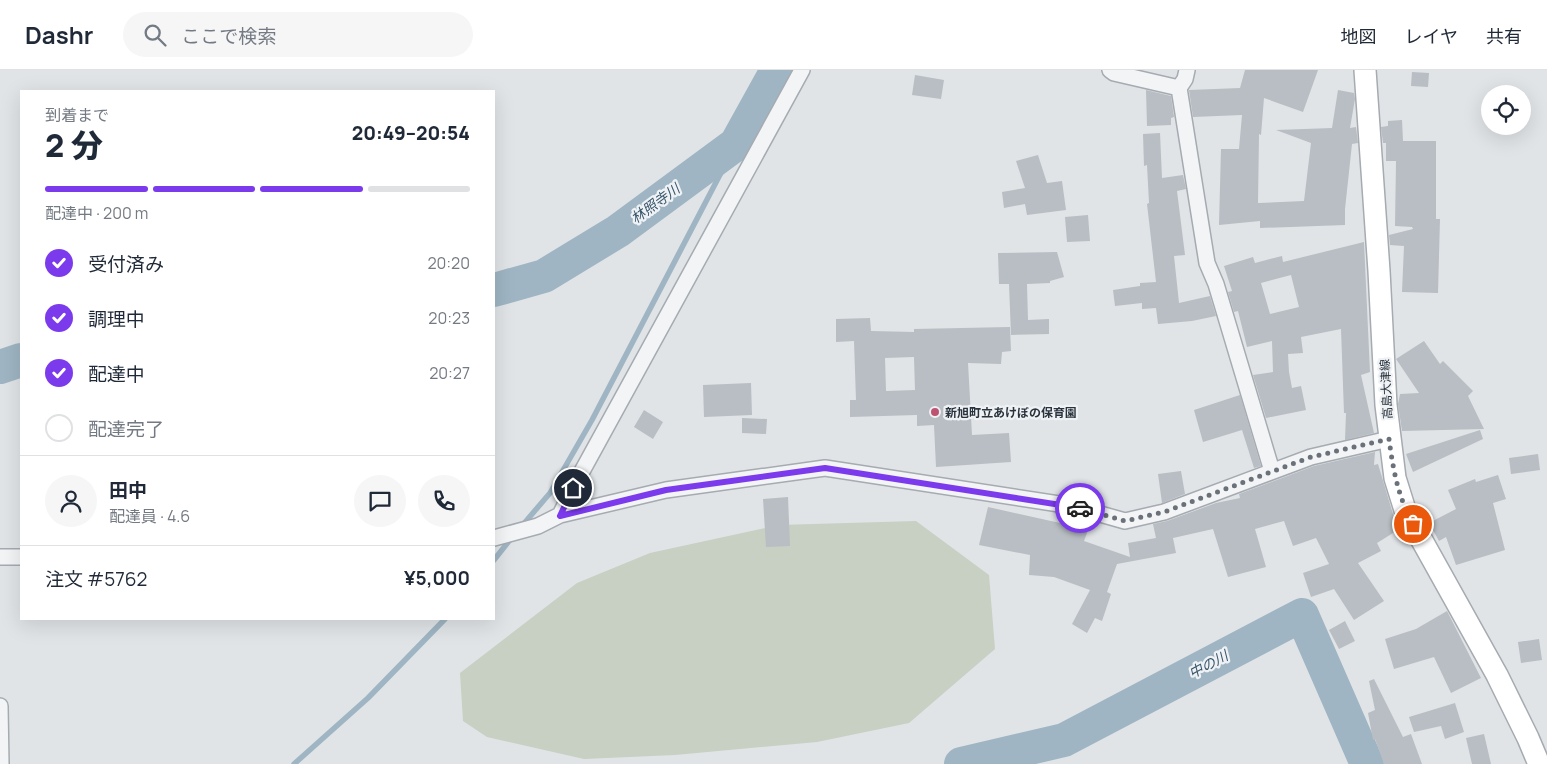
<!DOCTYPE html>
<html lang="ja">
<head>
<meta charset="utf-8">
<style>
	:root { --surface:#fff; --page:#f6f6f7; --text:#1f2937; --muted:#747a83; --line:#e0e1e3; --accent:#7c3aed }
	body { margin:0; font-family:Manrope,"Noto Sans JP",sans-serif; background:var(--page); color:var(--text); height:100vh; display:flex; flex-direction:column; font-size:19px; white-space:nowrap }
	* { box-sizing:border-box; margin:0 }
	p { font-size:16px; color:var(--muted) }
	.icon { flex:none; width:28px; height:28px; fill:none; stroke:currentColor; stroke-width:2; stroke-linecap:round; stroke-linejoin:round }
	.map { position:relative; flex:1; overflow:hidden }
	.details { position:absolute; left:20px; top:20px; width:475px; height:530px; display:flex; flex-direction:column; background:var(--surface); border-radius:0px; box-shadow:0 5px 20px #0002 }
	.details>* { flex:none }
	.buttons { position:absolute; left:1481px; top:15px; display:grid; gap:10px }
	.buttons a { display:grid; place-items:center; width:50px; height:50px; border-radius:50%; background:var(--surface); box-shadow:0 5px 20px #0002; font-size:25px }
	.pin { position:absolute; display:grid; place-items:center; width:42px; height:42px; color:#fff; margin:-21px; border:2px solid #fff; border-radius:50%; box-shadow:0 1px 5px #0007 }
	.courier { position:absolute; display:grid; place-items:center; width:50px; height:50px; margin:-25px; border:4px solid #7c3aed; border-radius:50%; background:#fff; color:#222; box-shadow:0 1px 6px #0007 }
	.overview em { font-style:normal; font-weight:800 }
	.overview div { display:flex; flex-direction:column-reverse }
	.overview { display:flex; align-items:center; justify-content:space-between; height:85px; padding:0 25px }
	h1 { font-size:32px; font-weight:800; line-height:38px }
	.bar { display:grid; grid-template-columns:repeat(4,1fr); gap:8px 5px; align-content:center; height:60px; padding:0 25px }
	.bar i { height:6px; border-radius:4px; background:var(--line) }
	.bar .active { background:var(--accent) }
	.bar p { grid-column:span 4 }
	.line { display:flex; align-items:center; gap:12px; padding:0 25px; border-top:1px solid var(--line) }
	.line div { flex:1 }
	.round { display:grid; place-items:center; flex:none; width:52px; height:52px; border-radius:26px; background:var(--page) }
	ol { padding:0 25px; list-style:none }
	li { display:flex; align-items:center; gap:15px; height:55px }
	li p { margin-inline-start:auto }
	li .icon { padding:5px; border-radius:50%; background:var(--accent); color:#fff; stroke-width:4 }
	li:last-child { color:var(--muted) }
	li i { width:28px; height:28px; border:2px solid var(--line); border-radius:50% }
	header { display:flex; align-items:center; gap:30px; box-sizing:border-box; height:70px; padding:0 25px; background:var(--surface); border-bottom:1px solid var(--line) }
	header strong { font-size:24px }
	nav { display:flex; gap:28px; margin-inline-start:auto; font-size:18px }
	.search { width:350px; height:45px; background:var(--page); display:flex; align-items:center; gap:12px; box-sizing:border-box; padding:0 18px; border-radius:28px; color:var(--muted); font-size:19px }
	.map>svg:first-child { display:block }
</style>
</head>
<body>
<header>
<strong>Dashr</strong>
<div class="search"><svg class="icon" aria-label="search" viewBox="0 0 24 24"><circle cx="10" cy="10" r="6"/><path d="M15 15l6 6"/></svg>ここで検索</div>
<nav><a>地図</a><a>レイヤ</a><a>共有</a></nav>
</header>
<div class="map">
<svg width="1547" height="694" viewBox="0 0 1547 694">
	<rect width="100%" height="100%" fill="#e0e4e7"/>
	<path fill="#c7d0c2" d="M 916,451 L 989,505 L 995,579 L 909,653 L 817,672 L 675,685 L 584,689 L 487,667 L 463,651 L 460,603 L 577,513 L 650,483 L 779,455 Z"/>
	<g fill="none" stroke-linecap="round" stroke-linejoin="round">
		<path stroke="#9fb5c3" stroke-width="5.5" d="M 521,457 L 550,423 L 592,350 L 736,74
			M 494,490 L 513,466
			M 294,694 L 368,628 L 445,549"/>
		<path stroke="#9fb5c3" stroke-width="34" d="M 494,220 L 544,206 L 618,161 L 736,74 L 777,0
			M 0,297 L 21,290
			M 961,694 L 1064,670 L 1302,545 L 1367,694"/>
	</g>
	<path fill="#b8bec3" fill-rule="evenodd" d="M 1245,0 L 1318,0 L 1303,42 L 1264,28 L 1261,65 L 1259,64 L 1258,133 L 1304,131 L 1311,73 L 1276,60 L 1332,58 L 1338,20 L 1354,23 L 1355,29 L 1350,58 L 1356,57 L 1358,73 L 1352,74 L 1345,139 L 1345,155 L 1260,158 L 1260,151 L 1219,155 L 1221,79 L 1239,79 L 1242,45 L 1193,47 L 1189,20 L 1240,18 Z
		M 1412,2 L 1429,3 L 1428,17 L 1411,16 Z
		M 915,5 L 944,10 L 941,29 L 912,25 Z
		M 1146,20 L 1171,26 L 1174,47 L 1171,48 L 1171,55 L 1147,56 Z
		M 1402,50 L 1403,71 L 1436,71 L 1436,149 L 1440,149 L 1438,223 L 1402,222 L 1404,176 L 1390,175 L 1389,165 L 1413,159 L 1412,157 L 1395,156 L 1396,91 L 1386,91 L 1386,73 L 1383,73 L 1381,57 L 1388,56 L 1388,51 Z
		M 1160,63 L 1162,108 L 1183,105 L 1186,119 L 1177,121 L 1185,185 L 1174,186 L 1179,233 L 1210,226 L 1216,246 L 1192,251 L 1158,254 L 1156,238 L 1142,239 L 1142,233 L 1115,236 L 1113,220 L 1140,216 L 1140,213 L 1156,212 L 1147,134 L 1149,133 L 1147,95 L 1144,96 L 1143,64 Z
		M 1038,85 L 1047,113 L 1062,111 L 1066,140 L 1027,145 L 1025,134 L 1004,138 L 1002,122 L 1025,118 L 1016,91 Z
		M 1088,145 L 1090,171 L 1067,172 L 1065,147 Z
		M 1364,172 L 1370,302 L 1361,305 L 1374,363 L 1345,370 L 1346,343 L 1344,343 L 1341,259 L 1301,267 L 1303,283 L 1288,284 L 1289,302 L 1292,318 L 1301,316 L 1306,340 L 1266,348 L 1253,305 L 1273,302 L 1272,271 L 1247,277 L 1238,241 L 1234,242 L 1228,222 L 1232,221 L 1224,196 L 1253,187 L 1255,193 L 1282,186 L 1283,192 ZM 1291,205 L 1299,237 L 1270,244 L 1261,213 Z
		M 1057,182 L 1064,207 L 1050,211 L 1050,213 L 1027,214 L 1028,250 L 1049,249 L 1049,264 L 1011,265 L 1009,214 L 999,214 L 998,183 Z
		M 870,248 L 871,261 L 914,262 L 914,259 L 1010,257 L 1011,281 L 1002,282 L 1001,294 L 968,293 L 972,365 L 1009,363 L 1011,392 L 936,397 L 934,355 L 917,356 L 917,345 L 850,347 L 850,330 L 856,330 L 854,271 L 836,272 L 836,249 ZM 914,287 L 915,320 L 886,321 L 885,288 Z
		M 1424,271 L 1440,294 L 1443,291 L 1473,321 L 1468,326 L 1484,359 L 1402,361 L 1398,334 L 1400,324 L 1419,323 L 1396,289 Z
		M 751,313 L 752,345 L 704,347 L 703,315 Z
		M 1240,325 L 1261,396 L 1254,398 L 1242,360 L 1203,372 L 1194,340 Z
		M 644,340 L 663,352 L 653,369 L 634,357 Z
		M 742,348 L 767,349 L 766,364 L 742,363 Z
		M 1480,360 L 1483,369 L 1413,402 L 1406,384 Z
		M 1375,382 L 1374,395 L 1378,394 L 1393,444 L 1401,458 L 1377,473 L 1381,481 L 1358,493 L 1384,531 L 1354,550 L 1334,519 L 1311,527 L 1303,503 L 1329,494 L 1316,468 L 1293,476 L 1284,451 L 1255,459 L 1266,497 L 1228,507 L 1213,459 L 1173,468 L 1176,483 L 1117,494 L 1107,522 L 1111,524 L 1102,551 L 1095,548 L 1087,563 L 1072,554 L 1090,520 L 1054,507 L 1029,505 L 1030,485 L 979,475 L 988,437 L 1069,455 L 1073,446 L 1081,448 L 1091,452 L 1084,471 L 1130,487 L 1128,473 L 1156,468 L 1153,454 L 1167,451 L 1216,433 L 1240,428 L 1239,424 L 1314,396 Z
		M 1538,384 L 1540,400 L 1511,404 L 1509,388 Z
		M 1181,401 L 1185,424 L 1162,433 L 1158,404 Z
		M 1498,405 L 1506,429 L 1493,433 L 1505,480 L 1456,495 L 1446,467 L 1439,471 L 1429,453 L 1456,439 L 1448,420 L 1475,409 L 1476,412 Z
		M 788,427 L 790,476 L 766,477 L 763,429 Z
		M 1447,541 L 1481,608 L 1451,623 L 1434,587 L 1394,599 L 1385,569 L 1416,559 Z
		M 1345,551 L 1355,571 L 1339,579 L 1329,560 Z
		M 1539,569 L 1542,590 L 1521,593 L 1518,572 Z
		M 1374,609 L 1403,667 L 1411,664 L 1422,694 L 1384,694 L 1375,669 L 1373,670 L 1368,643 L 1375,640 L 1369,611 Z
		M 1455,633 L 1464,662 L 1445,669 L 1441,656 L 1414,662 L 1409,647 Z
		M 1484,664 L 1491,694 L 1472,694 L 1466,668 Z"/>
	<g fill="none" stroke-linecap="round" stroke-linejoin="round">
		<g stroke="#a6abb1" stroke-width="18">
			<path id="street" d="M 1110,0 L 1114,3 L 1179,18
				M 1187,0 L 1185,9 L 1179,18 L 1207,193 L 1216,214 L 1272,401
				M 560,445 L 580,405 L 802,0
				M 494,468 L 538,456 L 560,445 L 666,420 L 825,398 L 1072,436 L 1125,451 L 1164,442 L 1311,387 L 1389,369
				M 0,487 L 21,487
				M 0,636 L 1,694"/>
		</g>
		<g stroke="#a6abb1" stroke-width="24">
			<path id="secondary" d="M 1365,0 L 1379,201 L 1386,335 L 1395,408 L 1405,440 L 1497,605 L 1528,668 L 1539,694"/>
		</g>
		<use href="#street" stroke="#f2f4f6" stroke-width="15"/>
		<use href="#secondary" stroke="#fff" stroke-width="21"/>
	</g>
	<g fill="none" stroke-linecap="round" stroke-linejoin="round">
		<path stroke="#6a7178" stroke-width="5" stroke-dasharray="0 9" d="M 1080,438 L 1125,451 L 1164,442 L 1311,387 L 1389,369 C 1393,399 1398,427 1413,454"/>
		<path stroke="#7c3aed" stroke-width="6" d="M 573,418 L 560,446 L 666,420 L 825,398 L 1080,438"/>
	</g>
	<circle fill="#be5371" stroke="#eff2f5" stroke-width="2" cx="935" cy="342" r="5"/>
	<g text-anchor="middle" dominant-baseline="central" stroke-width="4.5" stroke-linejoin="round" paint-order="stroke">
		<g font-size="12" fill="#2a333d" stroke="#eff2f5">
			<text transform="translate(1386 319) rotate(-93)">高島大津線</text>
		</g>
		<g font-size="12" font-weight="bold" fill="#2a333d" stroke="#eff2f5" text-anchor="start">
			<text x="945" y="342">新旭町立あけぼの保育園</text>
		</g>
		<g font-size="14" font-style="italic" fill="#39566c" stroke="#eff2f5">
			<text transform="translate(655 133) rotate(-36)">林照寺川</text>
			<text transform="translate(1208 594) rotate(-28)">中の川</text>
		</g>
	</g>
</svg>
<div class="buttons">
<a><svg class="icon" aria-label="locate" viewBox="0 0 24 24"><circle cx="12" cy="12" r="6"/><path d="M12 2v4M12 18v4M2 12h4M18 12h4"/></svg></a>
</div>
<div class="pin" style="left:1413px;top:454px;background:#ea580c"><svg class="icon" aria-label="bag" viewBox="0 0 24 24"><path d="M5 8h14l-1 12H6zM9 8a3 3 0 0 1 6 0"/></svg></div>
<div class="pin" style="left:573px;top:418px;background:#1f2937"><svg class="icon" aria-label="home" viewBox="0 0 24 24"><path d="M3 11l9-7 9 7M6 9v11h12V9"/></svg></div>
<div class="courier" style="left:1080px;top:438px"><svg class="icon" aria-label="car" viewBox="0 0 24 24"><path d="M5 17H2v-5l4-1 3-4h7l3 4 3 1v5h-3M9 17h6M6 11h13"/><circle cx="7" cy="17" r="2"/><circle cx="17" cy="17" r="2"/></svg></div>
<section class="details">
<div class="overview"><div><h1>2 分</h1><p>到着まで</p></div><em>20:49–20:54</em></div>
<div class="bar"><i class="active"></i><i class="active"></i><i class="active"></i><i></i><p>配達中 · 200 m</p></div>
<ol>
<li><svg class="icon" aria-label="check" viewBox="0 0 24 24"><path d="M5 12l5 5 9-10"/></svg>受付済み<p>20:20</p></li>
<li><svg class="icon" aria-label="check" viewBox="0 0 24 24"><path d="M5 12l5 5 9-10"/></svg>調理中<p>20:23</p></li>
<li><svg class="icon" aria-label="check" viewBox="0 0 24 24"><path d="M5 12l5 5 9-10"/></svg>配達中<p>20:27</p></li>
<li><i></i>配達完了</li>
</ol>
<div class="line" style="height:90px"><a class="round"><svg class="icon" aria-label="person" viewBox="0 0 24 24"><circle cx="12" cy="8" r="4"/><path d="M4 21q1-7 8-7t8 7"/></svg></a><div><b>田中</b><p>配達員 · 4.6</p></div><a class="round"><svg class="icon" aria-label="chat" viewBox="0 0 24 24"><path d="M4 5h16v11H9l-5 4z"/></svg></a><a class="round"><svg class="icon" aria-label="phone" viewBox="0 0 24 24"><path d="M5 4h4l2 5-3 2q2 4 5 5l2-3 5 2v4C11 20 4 13 5 4z"/></svg></a></div>
<div class="line" style="height:65px"><div>注文 #5762</div><b>¥5,000</b></div>
</section>
</div>
</body>
</html>
